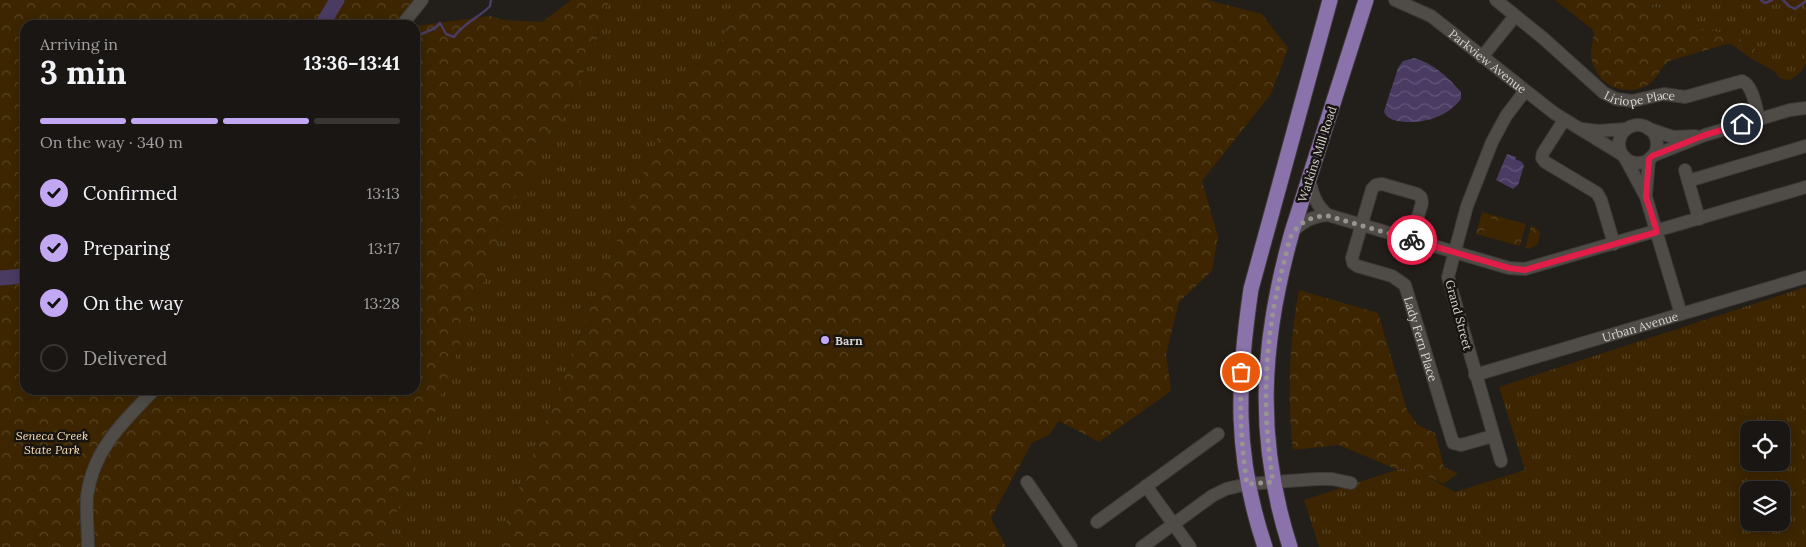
<!DOCTYPE html>
<html lang="en">
<head>
<meta charset="utf-8">
<style>
	:root { --surface:#1a1614; --page:#272322; --text:#f1f3f6; --muted:#9f9fa0; --line:#383534; --accent:#c2a8f2 }
	body { margin:0; font-family:Lora,serif; background:var(--page); color:var(--text); height:100vh; display:flex; flex-direction:column; font-size:19px; white-space:nowrap }
	* { box-sizing:border-box; margin:0 }
	p { font-size:16px; color:var(--muted) }
	.icon { flex:none; width:28px; height:28px; fill:none; stroke:currentColor; stroke-width:2; stroke-linecap:round; stroke-linejoin:round }
	.map { position:relative; flex:1; overflow:hidden }
	.details { position:absolute; left:20px; top:20px; width:400px; height:375px; display:flex; flex-direction:column; background:var(--surface); border-radius:15px; box-shadow:0 2px 12px #0003,0 0 0 1px var(--line) }
	.details>* { flex:none }
	.tools { position:absolute; left:1740px; top:421px; display:grid; gap:10px }
	.tools a { display:grid; place-items:center; width:50px; height:50px; border-radius:10px; background:var(--surface); box-shadow:0 2px 12px #0003,0 0 0 1px var(--line); font-size:25px }
	.pin { position:absolute; display:grid; place-items:center; width:42px; height:42px; color:#fff; margin:-21px; border:2px solid #fff; border-radius:50%; box-shadow:0 1px 5px #0007 }
	.courier { position:absolute; display:grid; place-items:center; width:50px; height:50px; margin:-25px; border:4px solid #e11d48; border-radius:50%; background:#fff; color:#222; box-shadow:0 1px 6px #0007 }
	.head em { font-style:normal; font-weight:700 }
	.head div { display:flex; flex-direction:column-reverse }
	.head { display:flex; align-items:center; justify-content:space-between; height:85px; padding:0 20px }
	h1 { font-size:32px; font-weight:700; line-height:38px }
	.bar { display:grid; grid-template-columns:repeat(4,1fr); gap:8px 5px; align-content:center; height:60px; padding:0 20px }
	.bar i { height:6px; border-radius:4px; background:var(--line) }
	.bar .current { background:var(--accent) }
	.bar p { grid-column:span 4 }
	ol { padding:0 20px; list-style:none }
	li { display:flex; align-items:center; gap:15px; height:55px }
	li p { margin-inline-start:auto }
	li .icon { padding:5px; border-radius:50%; background:var(--accent); color:#111; stroke-width:4 }
	li:last-child { color:var(--muted) }
	li i { width:28px; height:28px; border:2px solid var(--line); border-radius:50% }
	.map>svg:first-child { display:block }
</style>
</head>
<body>
<div class="map">
<svg width="1806" height="547" viewBox="0 0 1806 547">
	<defs>
		<pattern id="grass-tufts" width="24" height="20" patternUnits="userSpaceOnUse" patternTransform="scale(1.25)"><rect width="24" height="20" fill="#3c2500"/><path d="M3 7l-1-3M5 7V3M7 7l1-3M15 17l-1-3M17 17v-4M19 17l1-3" fill="none" stroke="#574424"/></pattern>
		<pattern id="forest-crowns" width="20" height="18" patternUnits="userSpaceOnUse" patternTransform="scale(1.25)"><rect width="20" height="18" fill="#3c2500"/><path d="M2 6a3 3 0 1 1 6 0M12 15a3 3 0 1 1 6 0" fill="none" stroke="#574424"/></pattern>
		<pattern id="water-waves" width="16" height="10" patternUnits="userSpaceOnUse" patternTransform="scale(1.25)"><rect width="16" height="10" fill="#4a3b63"/><path d="M0 5q4-4 8 0t8 0" fill="none" stroke="#635678"/></pattern>
	</defs>
	<rect width="100%" height="100%" fill="#221e1a"/>
	<path fill="url(#grass-tufts)" fill-rule="evenodd" d="M 612,0 L 739,0 L 722,41 L 679,83 L 496,547 L 384,547 L 535,144 L 566,115 L 598,36 L 602,11 Z
		M 1634,0 L 1806,0 L 1806,64 L 1801,72 L 1790,80 L 1781,79 L 1774,71 L 1752,59 L 1761,54 L 1734,36 L 1694,27 L 1675,8 L 1643,7 Z
		M 1806,287 L 1806,547 L 1319,547 L 1304,500 L 1409,466 L 1455,492 L 1525,470 L 1499,387 ZM 1749,430 L 1781,430 L 1781,462 L 1749,462 ZM 1749,490 L 1781,490 L 1781,522 L 1749,522 Z"/>
	<path fill="url(#forest-crowns)" d="M 0,0 L 419,0 L 400,25 L 25,25 L 25,390 L 415,390 L 415,26 L 490,16 L 504,20 L 542,22 L 571,0 L 612,0 L 602,11 L 598,36 L 566,115 L 535,144 L 530,158 L 545,166 L 518,190 L 384,547 L 0,547 Z
		M 739,0 L 1207,0 L 1262,14 L 1288,48 L 1271,94 L 1202,181 L 1218,237 L 1212,271 L 1179,302 L 1166,354 L 1171,391 L 1099,442 L 1059,421 L 1049,435 L 1032,443 L 991,518 L 1006,547 L 496,547 L 679,83 L 722,41 Z
		M 1555,0 L 1634,0 L 1643,7 L 1675,8 L 1694,27 L 1734,35 L 1762,54 L 1752,59 L 1731,44 L 1727,44 L 1669,61 C 1660,68 1657,80 1646,86 C 1622,98 1595,83 1591,57 C 1590,49 1593,42 1594,34 L 1592,29 Z
		M 1482,212 L 1526,224 L 1520,246 L 1476,234 Z
		M 1531,226 L 1535,227 L 1540,232 L 1538,244 L 1529,249 L 1525,248 Z
		M 1299,290 L 1378,313 L 1407,410 L 1418,425 L 1435,433 L 1444,467 L 1458,473 L 1444,484 L 1411,469 L 1396,469 L 1339,445 L 1293,450 C 1287,396 1289,343 1299,290 Z"/>
	<path fill="#3c2500" d="M 1488,218 L 1517,226 L 1513,240 L 1484,232 Z"/>
	<path fill="url(#water-waves)" d="M 1414,58 C 1433,63 1448,77 1461,92 L 1461,99 C 1447,117 1426,123 1405,122 C 1397,121 1388,120 1384,112 L 1385,108 L 1398,68 L 1403,61 Z
		M 1507,154 L 1516,157 L 1515,159 L 1522,162 L 1524,166 L 1518,185 L 1513,189 L 1496,180 Z"/>
	<g fill="none" stroke-linecap="round" stroke-linejoin="round">
		<path stroke="#4a3b63" stroke-width="2.5" d="M 1761,0 L 1765,3 L 1772,0
			M 1783,0 L 1789,6 L 1795,9 L 1806,1
			M 415,37 L 435,28 L 440,23 L 446,34 L 454,37 C 463,23 479,18 490,6 L 491,0"/>
		<path stroke="#4a3b63" stroke-width="15" d="M 322,25 L 337,0
			M 0,278 L 25,276"/>
		<g stroke="#3c3936" stroke-width="14">
			<g id="minor">
				<path id="s1" d="M 1395,0 L 1431,16 L 1554,113 L 1621,154"/>
				<path id="s2" d="M 1496,0 L 1543,38 L 1604,93 L 1616,99 L 1632,101 L 1664,94 L 1685,97 L 1742,81 C 1753,85 1756,108 1759,119"/>
				<path d="M 402,25 L 422,0"/>
				<path d="M 1482,57 L 1515,16"/>
				<path d="M 1564,120 L 1543,153 L 1542,158 L 1545,162 L 1597,193 L 1601,200 L 1614,244"/>
				<circle cx="1638" cy="144" r="19"/>
				<path d="M 1582,129 L 1598,131 L 1626,129"/>
				<path d="M 1649,129 L 1673,137 L 1695,136"/>
				<path d="M 1652,156 L 1705,135 L 1790,110 L 1806,108"/>
				<path d="M 1625,158 L 1646,197 L 1681,314"/>
				<path d="M 1685,170 L 1699,219"/>
				<path d="M 1688,181 L 1806,146"/>
				<path d="M 1646,194 L 1649,159"/>
				<path d="M 1328,215 L 1509,268 L 1525,269 L 1806,187"/>
				<path d="M 1292,232 C 1303,222 1312,216 1328,215 C 1316,206 1312,193 1309,178"/>
				<path id="s3" d="M 1411,240 L 1422,203 L 1421,197 L 1417,194 L 1382,184 L 1376,185 L 1372,189 L 1352,258 L 1353,263 L 1357,266 L 1392,276 L 1405,285 L 1453,443 L 1461,445 L 1493,436"/>
				<path id="s4" d="M 1475,375 L 1806,277"/>
				<path d="M 1501,461 L 1448,277 L 1467,206 L 1492,142 L 1506,116 L 1525,91"/>
				<path d="M 1027,482 L 1071,547"/>
				<path d="M 1146,486 L 1190,547"/>
				<path d="M 1097,522 L 1218,434"/>
				<path d="M 88,547 C 88,530 86,513 87,496 C 93,450 123,422 154,390"/>
				<path d="M 1142,547 L 1212,496 L 1226,489 L 1247,484 L 1317,479 L 1332,479 L 1351,483"/>
			</g>
		</g>
		<g stroke="#3c3936" stroke-width="17">
			<path id="major" d="M 1265,547 C 1234,455 1237,384 1251,289 L 1330,0
				M 1290,547 C 1255,438 1261,342 1292,232 L 1366,0"/>
		</g>
		<use href="#minor" stroke="#4f4b46" stroke-width="12"/>
		<use href="#major" stroke="#8a72ab" stroke-width="15"/>
	</g>
	<g fill="none" stroke-linecap="round" stroke-linejoin="round">
		<path stroke="#989491" stroke-width="5" stroke-dasharray="0 9" d="M 1241,372 C 1240,410 1241,446 1247,484 L 1273,482 C 1269,454 1266,426 1266,398 C 1266,352 1272,304 1285,259 C 1287,251 1289,237 1294,231 C 1303,220 1314,216 1328,216 L 1412,240"/>
		<path stroke="#e11d48" stroke-width="6" d="M 1412,240 L 1509,268 L 1524,270 L 1657,232 L 1646,197 L 1649,159 L 1652,156 L 1705,135 L 1742,124"/>
	</g>
	<circle fill="#c2a8f2" stroke="#181511" stroke-width="2" cx="825" cy="340" r="5"/>
	<g text-anchor="middle" dominant-baseline="central" stroke-width="5" stroke-linejoin="round" paint-order="stroke">
		<g font-size="12" fill="#d7d4d1" stroke="#181511">
			<text stroke="none"><textPath href="#s1" startOffset="112">Parkview Avenue</textPath></text>
			<text stroke="none"><textPath href="#s2" startOffset="180">Liriope Place</textPath></text>
			<text transform="translate(1317 154) rotate(-72)">Watkins Mill Road</text>
			<text transform="translate(1459 315) rotate(75)">Grand Street</text>
			<text stroke="none"><textPath href="#s4" startOffset="172">Urban Avenue</textPath></text>
			<text stroke="none"><textPath href="#s3" startOffset="288">Lady Fern Place</textPath></text>
		</g>
		<g font-size="12" font-weight="bold" fill="#d7d4d1" stroke="#181511" text-anchor="start">
			<text x="835" y="340">Barn</text>
		</g>
		<g font-size="12" font-style="italic" fill="#fadeb8" stroke="#181511">
			<text x="52" y="435">Seneca Creek<tspan x="52" dy="14">State Park</tspan></text>
		</g>
	</g>
</svg>
<div class="tools">
<a><svg class="icon" aria-label="locate" viewBox="0 0 24 24"><circle cx="12" cy="12" r="6"/><path d="M12 2v4M12 18v4M2 12h4M18 12h4"/></svg></a>
<a><svg class="icon" aria-label="layers" viewBox="0 0 24 24"><path d="M12 4l9 5-9 5-9-5zM3 14l9 5 9-5"/></svg></a>
</div>
<div class="pin" style="left:1241px;top:372px;background:#ea580c"><svg class="icon" aria-label="bag" viewBox="0 0 24 24"><path d="M5 8h14l-1 12H6zM9 8a3 3 0 0 1 6 0"/></svg></div>
<div class="pin" style="left:1742px;top:124px;background:#1f2937"><svg class="icon" aria-label="home" viewBox="0 0 24 24"><path d="M3 11l9-7 9 7M6 9v11h12V9"/></svg></div>
<div class="courier" style="left:1412px;top:240px"><svg class="icon" aria-label="bike" viewBox="0 0 24 24"><circle cx="6" cy="16" r="4"/><circle cx="18" cy="16" r="4"/><path d="M6 16l4-8h5l3 8M10 8l3 8H6M13 5h3"/></svg></div>
<section class="details">
<div class="head"><div><h1>3 min</h1><p>Arriving in</p></div><em>13:36–13:41</em></div>
<div class="bar"><i class="current"></i><i class="current"></i><i class="current"></i><i></i><p>On the way · 340 m</p></div>
<ol>
<li><svg class="icon" aria-label="check" viewBox="0 0 24 24"><path d="M5 12l5 5 9-10"/></svg>Confirmed<p>13:13</p></li>
<li><svg class="icon" aria-label="check" viewBox="0 0 24 24"><path d="M5 12l5 5 9-10"/></svg>Preparing<p>13:17</p></li>
<li><svg class="icon" aria-label="check" viewBox="0 0 24 24"><path d="M5 12l5 5 9-10"/></svg>On the way<p>13:28</p></li>
<li><i></i>Delivered</li>
</ol>
</section>
</div>
</body>
</html>
